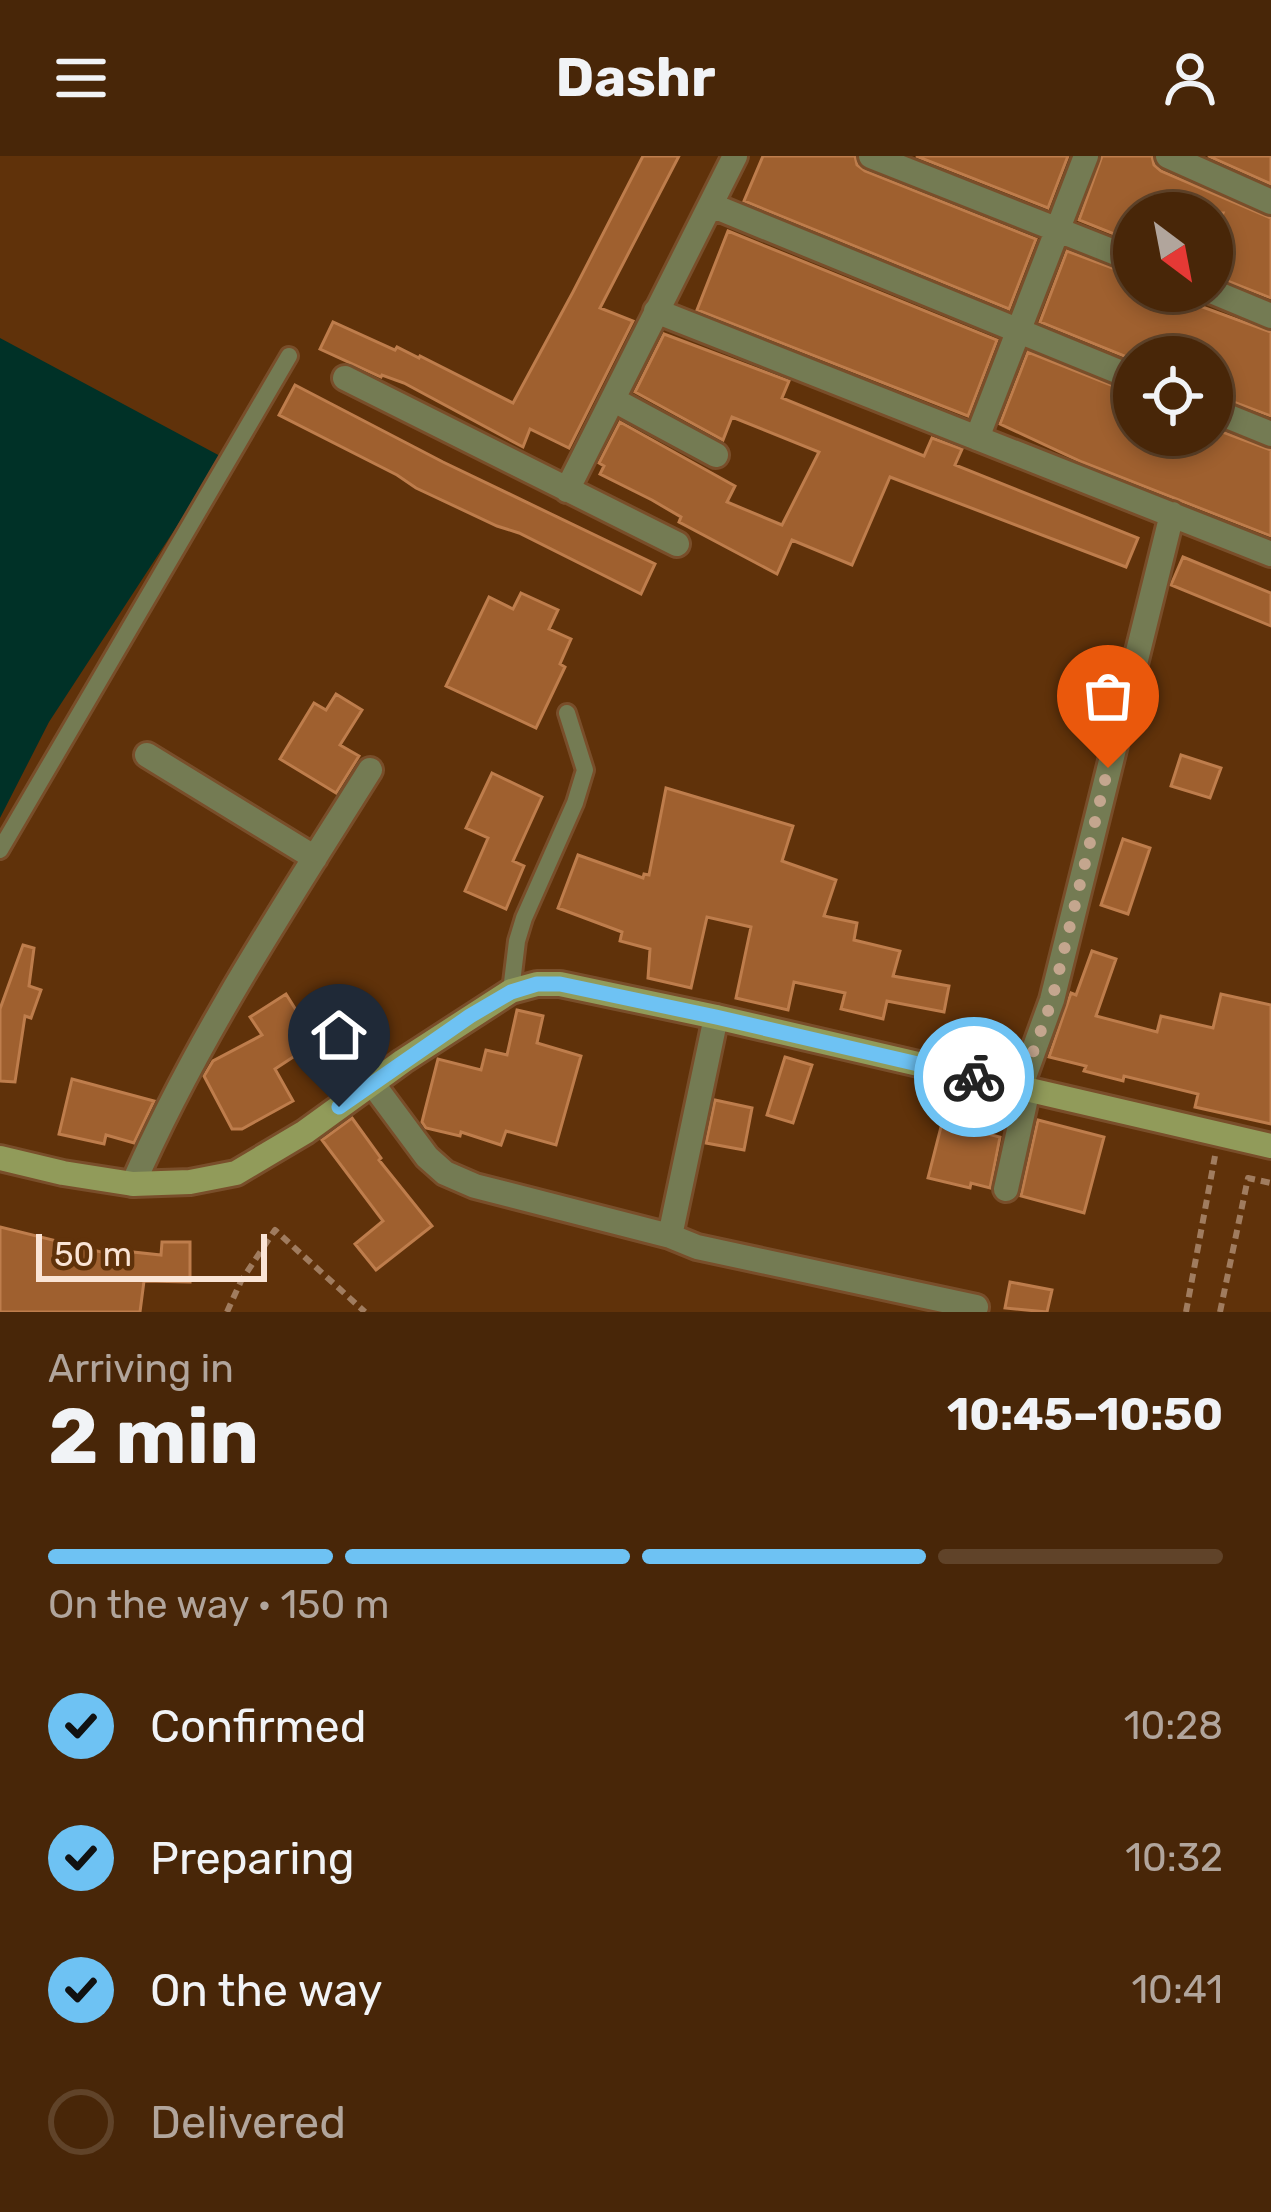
<!DOCTYPE html>
<html lang="en">
<head>
<meta charset="utf-8">
<style>
	:root { --surface:#482608; --page:#523216; --text:#f1f3f6; --muted:#b1a59c; --line:#604329; --accent:#6ec2f3 }
	body { margin:0; font-family:Rubik,sans-serif; background:var(--page); color:var(--text); height:100vh; display:flex; flex-direction:column; font-size:45px; white-space:nowrap }
	* { box-sizing:border-box; margin:0 }
	p { font-size:39px; color:var(--muted) }
	.icon { flex:none; width:66px; height:66px; fill:none; stroke:currentColor; stroke-width:2; stroke-linecap:round; stroke-linejoin:round }
	.map { position:relative; height:1156px; overflow:hidden }
	.sheet { display:flex; flex-direction:column; background:var(--surface); flex:1 }
	.sheet>* { flex:none }
	.needle { width:78px; rotate:148deg }
	.buttons { position:absolute; left:1113px; top:36px; display:grid; gap:24px }
	.buttons a { display:grid; place-items:center; width:120px; height:120px; border-radius:50%; background:var(--surface); box-shadow:0 6px 18px #0003,0 0 0 3px var(--line); font-size:60px }
	.scale { position:absolute; left:36px; bottom:30px; width:231px; box-sizing:border-box; padding-left:12px; border:6px solid #fae4d5; border-top:0; font-size:33px; line-height:42px; white-space:nowrap; color:#fae4d5; -webkit-text-stroke:9px #60320a; paint-order:stroke }
	.pin { position:absolute; display:grid; place-items:center; width:102px; height:102px; color:#fff; margin:-123px -51px; border-radius:50% 50% 50% 0; rotate:-45deg; box-shadow:0 0 12px #0007 }
	.pin .icon { rotate:45deg }
	.courier { position:absolute; display:grid; place-items:center; width:120px; height:120px; margin:-60px; border:9px solid #6ec2f3; border-radius:50%; background:#fff; color:#222; box-shadow:0 3px 15px #0007 }
	.overview em { font-style:normal; font-weight:700 }
	.overview div { display:flex; flex-direction:column-reverse }
	.overview { display:flex; align-items:center; justify-content:space-between; height:204px; padding:0 48px }
	h1 { font-size:78px; font-weight:700; line-height:90px }
	.bar { display:grid; grid-template-columns:repeat(4,1fr); gap:18px 12px; align-content:center; height:144px; padding:0 48px }
	.bar i { height:15px; border-radius:9px; background:var(--line) }
	.bar .selected { background:var(--accent) }
	.bar p { grid-column:span 4 }
	ol { padding:0 48px; list-style:none }
	li { display:flex; align-items:center; gap:36px; height:132px }
	li p { margin-inline-start:auto }
	li .icon { padding:12px; border-radius:50%; background:var(--accent); color:#111; stroke-width:4 }
	li:last-child { color:var(--muted) }
	li i { width:66px; height:66px; border:6px solid var(--line); border-radius:50% }
	header { display:flex; justify-content:space-between; align-items:center; height:156px; padding:0 48px; background:var(--surface); font-size:54px; font-weight:700 }
	.map>svg:first-child { display:block }
</style>
</head>
<body>
<header><svg class="icon" aria-label="menu" viewBox="0 0 24 24"><path d="M4 6h16M4 12h16M4 18h16"/></svg>Dashr<svg class="icon" aria-label="person" viewBox="0 0 24 24"><circle cx="12" cy="8" r="4"/><path d="M4 21q1-7 8-7t8 7"/></svg></header>
<div class="map">
<svg width="1271" height="1156" viewBox="0 0 1271 1156">
	<rect width="100%" height="100%" fill="#60320a"/>
	<path fill="#003127" d="M 0,182 L 222,301 L 49,566 L 0,662 Z"/>
	<path fill="#9f602f" stroke="#be7d4c" stroke-width="3" d="M 643,0 L 679,0 L 600,152 L 633,165 L 569,292 L 530,273 L 523,291 L 404,227 L 382,219 L 381,221 L 320,193 L 333,166 L 395,194 L 397,191 L 419,202 L 420,200 L 513,247 L 573,136 Z
		M 763,0 L 855,0 L 857,9 L 865,15 L 1036,83 L 1009,153 L 744,45 Z
		M 916,0 L 1068,0 L 1048,52 Z
		M 1102,0 L 1152,0 L 1154,9 L 1161,15 L 1271,62 L 1271,142 L 1212,119 L 1212,83 L 1223,57 L 1134,57 L 1134,86 L 1079,64 Z
		M 1208,0 L 1271,0 L 1271,28 Z
		M 728,75 L 997,184 L 968,260 L 697,154 Z
		M 1067,95 L 1134,120 L 1134,135 L 1159,135 L 1271,176 L 1271,260 L 1212,238 L 1212,201 L 1134,201 L 1134,204 L 1040,166 Z
		M 664,178 L 789,225 L 782,242 L 924,300 L 932,282 L 962,293 L 955,309 L 1138,382 L 1126,411 L 890,321 L 852,409 L 792,384 L 777,418 L 679,366 L 681,361 L 652,344 L 600,318 L 604,310 L 599,307 L 620,266 L 735,330 L 727,346 L 782,369 L 819,296 L 732,261 L 723,284 L 635,236 Z
		M 1028,196 L 1134,238 L 1134,279 L 1212,279 L 1212,272 L 1271,294 L 1271,380 L 1082,306 L 1000,268 Z
		M 295,229 L 443,306 L 655,408 L 641,438 L 519,377 L 497,370 L 416,332 L 397,319 L 279,259 Z
		M 1183,401 L 1271,437 L 1271,470 L 1171,429 Z
		M 521,437 L 558,454 L 549,473 L 571,483 L 560,508 L 565,511 L 536,572 L 446,530 L 489,441 L 513,453 Z
		M 336,538 L 362,554 L 340,589 L 359,600 L 336,637 L 280,603 L 314,547 L 326,554 Z
		M 1181,599 L 1221,612 L 1210,642 L 1171,630 Z
		M 492,617 L 542,641 L 513,705 L 524,710 L 506,753 L 465,735 L 488,682 L 466,672 Z
		M 666,632 L 793,670 L 782,705 L 836,724 L 824,760 L 857,767 L 854,784 L 900,795 L 893,820 L 949,830 L 944,856 L 887,845 L 883,863 L 841,853 L 845,837 L 794,826 L 788,854 L 736,842 L 751,771 L 707,761 L 691,832 L 648,822 L 650,793 L 620,785 L 622,776 L 558,752 L 578,699 L 643,722 L 644,718 L 649,719 Z
		M 1123,683 L 1150,692 L 1128,758 L 1101,749 Z
		M 23,789 L 34,792 L 29,830 L 41,834 L 31,862 L 25,860 L 15,926 L 0,925 L 0,853 Z
		M 1092,795 L 1116,803 L 1096,860 L 1157,876 L 1161,860 L 1213,872 L 1221,838 L 1271,849 L 1271,968 L 1195,951 L 1198,938 L 1124,920 L 1123,925 L 1084,915 L 1086,910 L 1049,901 L 1071,837 L 1076,839 Z
		M 286,838 L 316,886 L 275,913 L 293,945 L 242,973 L 232,973 L 204,920 L 213,905 L 262,879 L 250,861 Z
		M 517,854 L 543,860 L 537,887 L 581,900 L 556,989 L 506,975 L 501,989 L 461,976 L 460,980 L 426,972 L 422,966 L 438,903 L 481,914 L 486,894 L 507,899 Z
		M 785,901 L 812,909 L 793,967 L 767,959 Z
		M 72,923 L 154,945 L 134,987 L 106,979 L 104,988 L 59,978 Z
		M 715,944 L 752,952 L 744,994 L 706,987 Z
		M 352,962 L 381,1002 L 379,1004 L 432,1070 L 376,1114 L 355,1088 L 383,1065 L 322,984 Z
		M 1038,964 L 1104,981 L 1084,1057 L 1021,1040 Z
		M 942,967 L 1000,981 L 990,1032 L 971,1027 L 970,1032 L 928,1022 Z
		M 0,1071 L 113,1099 L 114,1094 L 161,1099 L 162,1086 L 190,1086 L 190,1126 L 144,1125 L 140,1156 L 0,1156 Z
		M 1010,1126 L 1052,1134 L 1047,1156 L 1005,1152 Z"/>
	<g fill="none" stroke-linecap="round" stroke-linejoin="round">
		<g stroke="#794e2a" stroke-width="22">
			<path id="lane" d="M 0,694 L 289,200
				M 511,835 L 517,785 L 524,762 L 575,647 L 585,614 L 567,557"/>
		</g>
		<g stroke="#794e2a" stroke-width="30">
			<path id="street" d="M 871,0 L 1134,104
				M 1168,0 L 1271,46
				M 711,49 L 1134,222
				M 1211,135 L 1271,160
				M 656,155 L 1271,398
				M 345,222 L 677,388
				M 614,244 L 716,299
				M 1212,254 L 1271,278
				M 977,282 L 1086,0
				M 567,334 L 735,0
				M 147,599 L 315,702
				M 716,861 L 670,1080 L 697,1091 L 976,1151
				M 372,927 L 427,1001 L 445,1017 L 475,1030 L 670,1080
				M 1020,932 L 1052,844 L 1172,358
				M 133,1028 C 197,882 286,748 370,614
				M 1006,1033 L 1028,933"/>
		</g>
		<g stroke="#794e2a" stroke-width="30">
			<path id="secondary" d="M 0,1002 L 63,1017 L 133,1028 L 190,1026 L 236,1017 L 305,976 L 403,905 L 511,835 L 537,828 L 560,828 L 716,861 L 1271,990"/>
		</g>
		<path stroke="#a07c5f" stroke-width="6" stroke-dasharray="9 6" stroke-linecap="butt" d="M 227,1156 L 241,1125 L 275,1074 L 365,1156
			M 1186,1156 L 1215,1000
			M 1220,1156 L 1248,1022 L 1271,1027"/>
		<use href="#lane" stroke="#747b53" stroke-width="16"/>
		<use href="#street" stroke="#747b53" stroke-width="24"/>
		<use href="#secondary" stroke="#919b5a" stroke-width="24"/>
	</g>
	<g fill="none" stroke-linecap="round" stroke-linejoin="round">
		<path stroke="#c4a68e" stroke-width="12" stroke-dasharray="0 21.6" d="M 974,921 L 1020,932 L 1052,844 L 1108,612"/>
		<path stroke="#6ec2f3" stroke-width="15" d="M 339,951 L 470,860 L 511,836 L 537,828 L 560,828 L 716,861 L 974,921"/>
	</g>
</svg>
<div class="buttons">
<a><svg class="needle" viewBox="-14 -14 28 28"><path d="M0-13l5 13h-10z" fill="#e53935"/><path d="M0 13l5-13h-10z" fill="#b1a59c"/></svg></a>
<a><svg class="icon" aria-label="locate" viewBox="0 0 24 24"><circle cx="12" cy="12" r="6"/><path d="M12 2v4M12 18v4M2 12h4M18 12h4"/></svg></a>
</div>
<div class="scale">50 m</div>
<div class="pin" style="left:1108px;top:612px;background:#ea580c"><svg class="icon" aria-label="bag" viewBox="0 0 24 24"><path d="M5 8h14l-1 12H6zM9 8a3 3 0 0 1 6 0"/></svg></div>
<div class="pin" style="left:339px;top:951px;background:#1f2937"><svg class="icon" aria-label="home" viewBox="0 0 24 24"><path d="M3 11l9-7 9 7M6 9v11h12V9"/></svg></div>
<div class="courier" style="left:974px;top:921px"><svg class="icon" aria-label="bike" viewBox="0 0 24 24"><circle cx="6" cy="16" r="4"/><circle cx="18" cy="16" r="4"/><path d="M6 16l4-8h5l3 8M10 8l3 8H6M13 5h3"/></svg></div>
</div>
<section class="sheet">
<div class="overview"><div><h1>2 min</h1><p>Arriving in</p></div><em>10:45–10:50</em></div>
<div class="bar"><i class="selected"></i><i class="selected"></i><i class="selected"></i><i></i><p>On the way · 150 m</p></div>
<ol>
<li><svg class="icon" aria-label="check" viewBox="0 0 24 24"><path d="M5 12l5 5 9-10"/></svg>Confirmed<p>10:28</p></li>
<li><svg class="icon" aria-label="check" viewBox="0 0 24 24"><path d="M5 12l5 5 9-10"/></svg>Preparing<p>10:32</p></li>
<li><svg class="icon" aria-label="check" viewBox="0 0 24 24"><path d="M5 12l5 5 9-10"/></svg>On the way<p>10:41</p></li>
<li><i></i>Delivered</li>
</ol>
</section>
</body>
</html>
